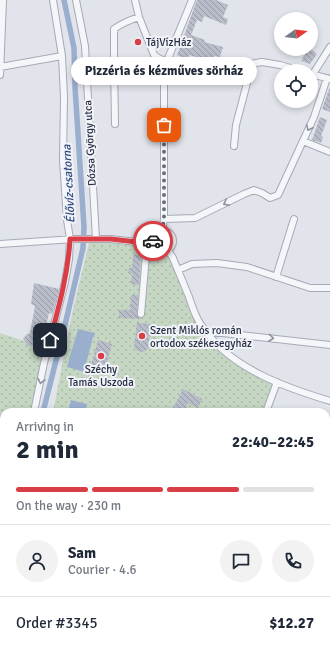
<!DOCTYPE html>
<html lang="en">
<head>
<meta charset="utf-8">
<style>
	:root { --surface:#fff; --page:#f2f2f3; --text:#1f2937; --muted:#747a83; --line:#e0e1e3; --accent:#d93d45 }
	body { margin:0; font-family:Signika,sans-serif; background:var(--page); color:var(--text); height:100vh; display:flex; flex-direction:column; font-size:15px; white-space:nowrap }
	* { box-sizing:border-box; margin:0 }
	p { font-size:13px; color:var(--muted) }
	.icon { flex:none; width:22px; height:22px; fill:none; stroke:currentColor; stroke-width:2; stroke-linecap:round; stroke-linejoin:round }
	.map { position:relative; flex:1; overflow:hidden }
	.details { position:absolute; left:0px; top:408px; width:330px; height:248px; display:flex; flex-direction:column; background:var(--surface); border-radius:12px 12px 0 0; box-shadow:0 2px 6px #0003 }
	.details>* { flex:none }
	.needle { width:26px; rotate:76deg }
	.controls { position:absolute; left:274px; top:12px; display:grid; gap:8px }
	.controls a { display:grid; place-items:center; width:44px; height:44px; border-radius:50%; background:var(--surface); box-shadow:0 2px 6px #0003; font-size:20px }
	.pin { position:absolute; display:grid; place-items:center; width:34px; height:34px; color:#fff; margin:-17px; border-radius:8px; box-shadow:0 2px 6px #0006 }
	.courier { position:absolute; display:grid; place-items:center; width:40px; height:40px; margin:-20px; border:3px solid #d93d45; border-radius:50%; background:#fff; color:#222; box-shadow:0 1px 5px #0007 }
	.bubble { position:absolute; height:28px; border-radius:14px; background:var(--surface); box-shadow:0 2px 6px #0003; font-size:13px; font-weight:700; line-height:28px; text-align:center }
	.overview em { font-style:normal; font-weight:700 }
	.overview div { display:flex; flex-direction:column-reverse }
	.overview { display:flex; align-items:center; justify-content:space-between; height:68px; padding:0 16px }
	h1 { font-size:26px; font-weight:700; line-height:30px }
	.bar { display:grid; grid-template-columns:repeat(4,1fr); gap:6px 4px; align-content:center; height:48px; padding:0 16px }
	.bar i { height:5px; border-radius:3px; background:var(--line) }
	.bar .current { background:var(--accent) }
	.bar p { grid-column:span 4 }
	.line { display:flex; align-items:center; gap:10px; padding:0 16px; border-top:1px solid var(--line) }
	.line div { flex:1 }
	.round { display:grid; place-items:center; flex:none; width:42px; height:42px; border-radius:21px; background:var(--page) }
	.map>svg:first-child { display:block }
</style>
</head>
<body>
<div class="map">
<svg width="330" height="656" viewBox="0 0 330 656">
	<defs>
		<pattern id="park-dots" width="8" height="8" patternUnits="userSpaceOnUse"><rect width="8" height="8" fill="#c5d6c2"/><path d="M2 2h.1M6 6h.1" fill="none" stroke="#a9b8a8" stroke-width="1.8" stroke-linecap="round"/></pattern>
		<pattern id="building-back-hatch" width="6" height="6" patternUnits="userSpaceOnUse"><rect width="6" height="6" fill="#b8bdc9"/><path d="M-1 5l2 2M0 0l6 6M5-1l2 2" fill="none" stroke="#969aa5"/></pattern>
	</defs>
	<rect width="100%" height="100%" fill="#e1e4eb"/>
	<path fill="url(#park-dots)" d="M 111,239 L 155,247 L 161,250 L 167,249 L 197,318 L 231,356 L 277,382 L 269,412 L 53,412 L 72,314 L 89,243 Z
		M 0,333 L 48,349 L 34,412 L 4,412 L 4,543 L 0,543 Z
		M 326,446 L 330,448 L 330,656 L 280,656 L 274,652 L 326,652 Z
		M 133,652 L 256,652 L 256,656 L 139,656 Z"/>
	<path fill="#9aaece" d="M 78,329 L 95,333 L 94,337 L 93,337 L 85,368 L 86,368 L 85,372 L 67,367 Z
		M 71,400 L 87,404 L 85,412 L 68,412 Z
		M 326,574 L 330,578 L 330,634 L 326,631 Z"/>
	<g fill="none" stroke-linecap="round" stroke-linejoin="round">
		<path stroke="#9aaece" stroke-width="5.5" d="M 43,412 L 65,325 L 83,248 L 84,227 L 75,87 L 74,48 L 64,0
			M 95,652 L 103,656"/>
	</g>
	<path fill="url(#building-back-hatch)" d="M 197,0 L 216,0 L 228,5 L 223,17 L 228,19 L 226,25 L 204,16 L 202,22 L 197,20 L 191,35 L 205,40 L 204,42 L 223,47 L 220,57 L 214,56 L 213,60 L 200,58 L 189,55 L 188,58 L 184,58 L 177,55 Z
		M 308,49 L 311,49 L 317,54 L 310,64 L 301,61 Z
		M 329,89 L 330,89 L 330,112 L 322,109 Z
		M 320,117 L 327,120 L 321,136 L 323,137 L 321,143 L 312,140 Z
		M 133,255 L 141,255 L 139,285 L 131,284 L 132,273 L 128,273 L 129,268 L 132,268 Z
		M 34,283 L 59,289 L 52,314 L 49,313 L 44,334 L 46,338 L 43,349 L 42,349 L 42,346 L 33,343 L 32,346 L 30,346 L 27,345 L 23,339 L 26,335 L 30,333 L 35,306 L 31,304 Z
		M 131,295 L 138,295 L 137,314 L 140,319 L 119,318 L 119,310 L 130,310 Z
		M 137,323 L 151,324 L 148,349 L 143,352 L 137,351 L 134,347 Z
		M 98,340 L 112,344 L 105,370 L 95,368 L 91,381 L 87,380 Z
		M 183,389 L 202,399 L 198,408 L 188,403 L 184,412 L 171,412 Z"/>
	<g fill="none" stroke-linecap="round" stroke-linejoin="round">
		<g stroke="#a6aab6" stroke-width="8">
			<path id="street" d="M 76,0 L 85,46 L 96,239
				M 135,0 L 139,17 L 154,55 L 160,59 L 167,61 L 233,67 L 262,62 L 280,65 L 301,71
				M 0,67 L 62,56
				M 311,74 L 330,79
				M 313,74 L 330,47
				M 0,75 L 3,0
				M 115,124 L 114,62 L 114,29 C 122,23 130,20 139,17
				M 303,141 L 330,152
				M 234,146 L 236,125 L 252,64
				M 164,219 L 195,218 L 244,194 L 254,190 L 262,193 L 270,198 L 278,195 L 314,117 L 327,78
				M 162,231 L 164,219 L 164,81 L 167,61 L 192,0
				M153 241a10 10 0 1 1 20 0a10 10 0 1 1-20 0Z
				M 0,244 L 74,239 L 111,239 L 154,244
				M 167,249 L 173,258 C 178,271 184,284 189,297 C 193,309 197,321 205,330 C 232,369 287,388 330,401
				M 178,270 L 192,264 L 217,263 L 247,267 L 310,288 L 330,288
				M 276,277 L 294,219
				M 141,314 L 147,243
				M 205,331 L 330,345
				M 34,412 L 44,363 L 65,282 L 69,259 L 70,239 L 67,220 L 63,160 L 64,97 L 62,56 L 53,0
				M 266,412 L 277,382
				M 0,543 L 4,543
				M 60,652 L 61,656
				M 316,652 L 321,656"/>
		</g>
		<use href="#street" stroke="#f5f6f9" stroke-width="6"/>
	</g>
	<defs><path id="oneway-chevron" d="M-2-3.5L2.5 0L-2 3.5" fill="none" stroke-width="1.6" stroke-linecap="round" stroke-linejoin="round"/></defs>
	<g stroke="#8e929e">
		<use href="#oneway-chevron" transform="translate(309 128) rotate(116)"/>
		<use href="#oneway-chevron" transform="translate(226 203) rotate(154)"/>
		<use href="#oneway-chevron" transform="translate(271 338) rotate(6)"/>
		<use href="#oneway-chevron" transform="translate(41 381) rotate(102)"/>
	</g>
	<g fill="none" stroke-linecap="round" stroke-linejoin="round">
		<path stroke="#696e7e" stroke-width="4" stroke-dasharray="0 7.2" d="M 153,241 C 154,236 156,233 162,231 L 164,219 L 164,125"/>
		<path stroke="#d93d45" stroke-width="5" d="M 50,340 C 59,306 68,274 70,239 L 111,239 L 154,244 L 153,241"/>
	</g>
	<g fill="#d93d45" stroke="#f1f3f8" stroke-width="1.5">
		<circle cx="138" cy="42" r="4"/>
		<circle cx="142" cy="336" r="4"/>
		<circle cx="101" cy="356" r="4"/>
	</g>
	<g text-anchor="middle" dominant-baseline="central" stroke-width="4" stroke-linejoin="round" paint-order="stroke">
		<g font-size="11" fill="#282f44" stroke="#f1f3f8" text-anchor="start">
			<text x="146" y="42">TájVízHáz</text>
			<text x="150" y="330">Szent Miklós román<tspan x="150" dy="13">ortodox székesegyház</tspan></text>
			<text x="101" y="369" text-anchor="middle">Széchy<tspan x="101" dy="13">Tamás Uszoda</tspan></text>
		</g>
		<g font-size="11" fill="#282f44" stroke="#f1f3f8">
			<text transform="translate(90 143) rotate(-93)">Dózsa György utca</text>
		</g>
		<g font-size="12" font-style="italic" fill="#2f497c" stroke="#f1f3f8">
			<text transform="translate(69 184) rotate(-93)">Élővíz-csatorna</text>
		</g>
	</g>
</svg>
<div class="controls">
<a><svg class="needle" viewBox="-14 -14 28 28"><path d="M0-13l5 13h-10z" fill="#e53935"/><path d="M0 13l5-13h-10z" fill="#747a83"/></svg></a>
<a><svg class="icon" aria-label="locate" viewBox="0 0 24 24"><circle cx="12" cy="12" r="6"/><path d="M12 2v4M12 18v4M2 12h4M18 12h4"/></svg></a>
</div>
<div class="pin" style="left:164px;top:125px;background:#ea580c"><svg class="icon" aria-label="bag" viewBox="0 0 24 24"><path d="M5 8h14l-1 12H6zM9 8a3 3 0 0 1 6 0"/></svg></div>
<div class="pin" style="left:50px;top:340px;background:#1f2937"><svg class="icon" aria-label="home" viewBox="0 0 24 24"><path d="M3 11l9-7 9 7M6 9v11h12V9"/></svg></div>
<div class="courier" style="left:153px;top:241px"><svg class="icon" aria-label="car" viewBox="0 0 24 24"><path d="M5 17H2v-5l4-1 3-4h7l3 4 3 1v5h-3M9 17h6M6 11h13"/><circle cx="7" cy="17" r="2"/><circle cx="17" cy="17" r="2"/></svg></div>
<div class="bubble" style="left:71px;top:57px;width:186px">Pizzéria és kézműves sörház</div>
<section class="details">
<div class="overview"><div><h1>2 min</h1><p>Arriving in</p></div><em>22:40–22:45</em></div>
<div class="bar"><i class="current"></i><i class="current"></i><i class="current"></i><i></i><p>On the way · 230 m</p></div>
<div class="line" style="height:72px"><a class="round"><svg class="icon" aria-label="person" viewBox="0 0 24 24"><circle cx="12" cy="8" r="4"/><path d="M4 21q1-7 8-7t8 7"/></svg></a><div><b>Sam</b><p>Courier · 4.6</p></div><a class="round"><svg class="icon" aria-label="chat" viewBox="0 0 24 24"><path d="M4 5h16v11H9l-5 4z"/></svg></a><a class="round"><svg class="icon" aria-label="phone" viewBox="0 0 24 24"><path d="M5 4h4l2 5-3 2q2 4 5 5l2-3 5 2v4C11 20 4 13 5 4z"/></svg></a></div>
<div class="line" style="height:52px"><div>Order #3345</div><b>$12.27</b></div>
</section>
</div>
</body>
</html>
